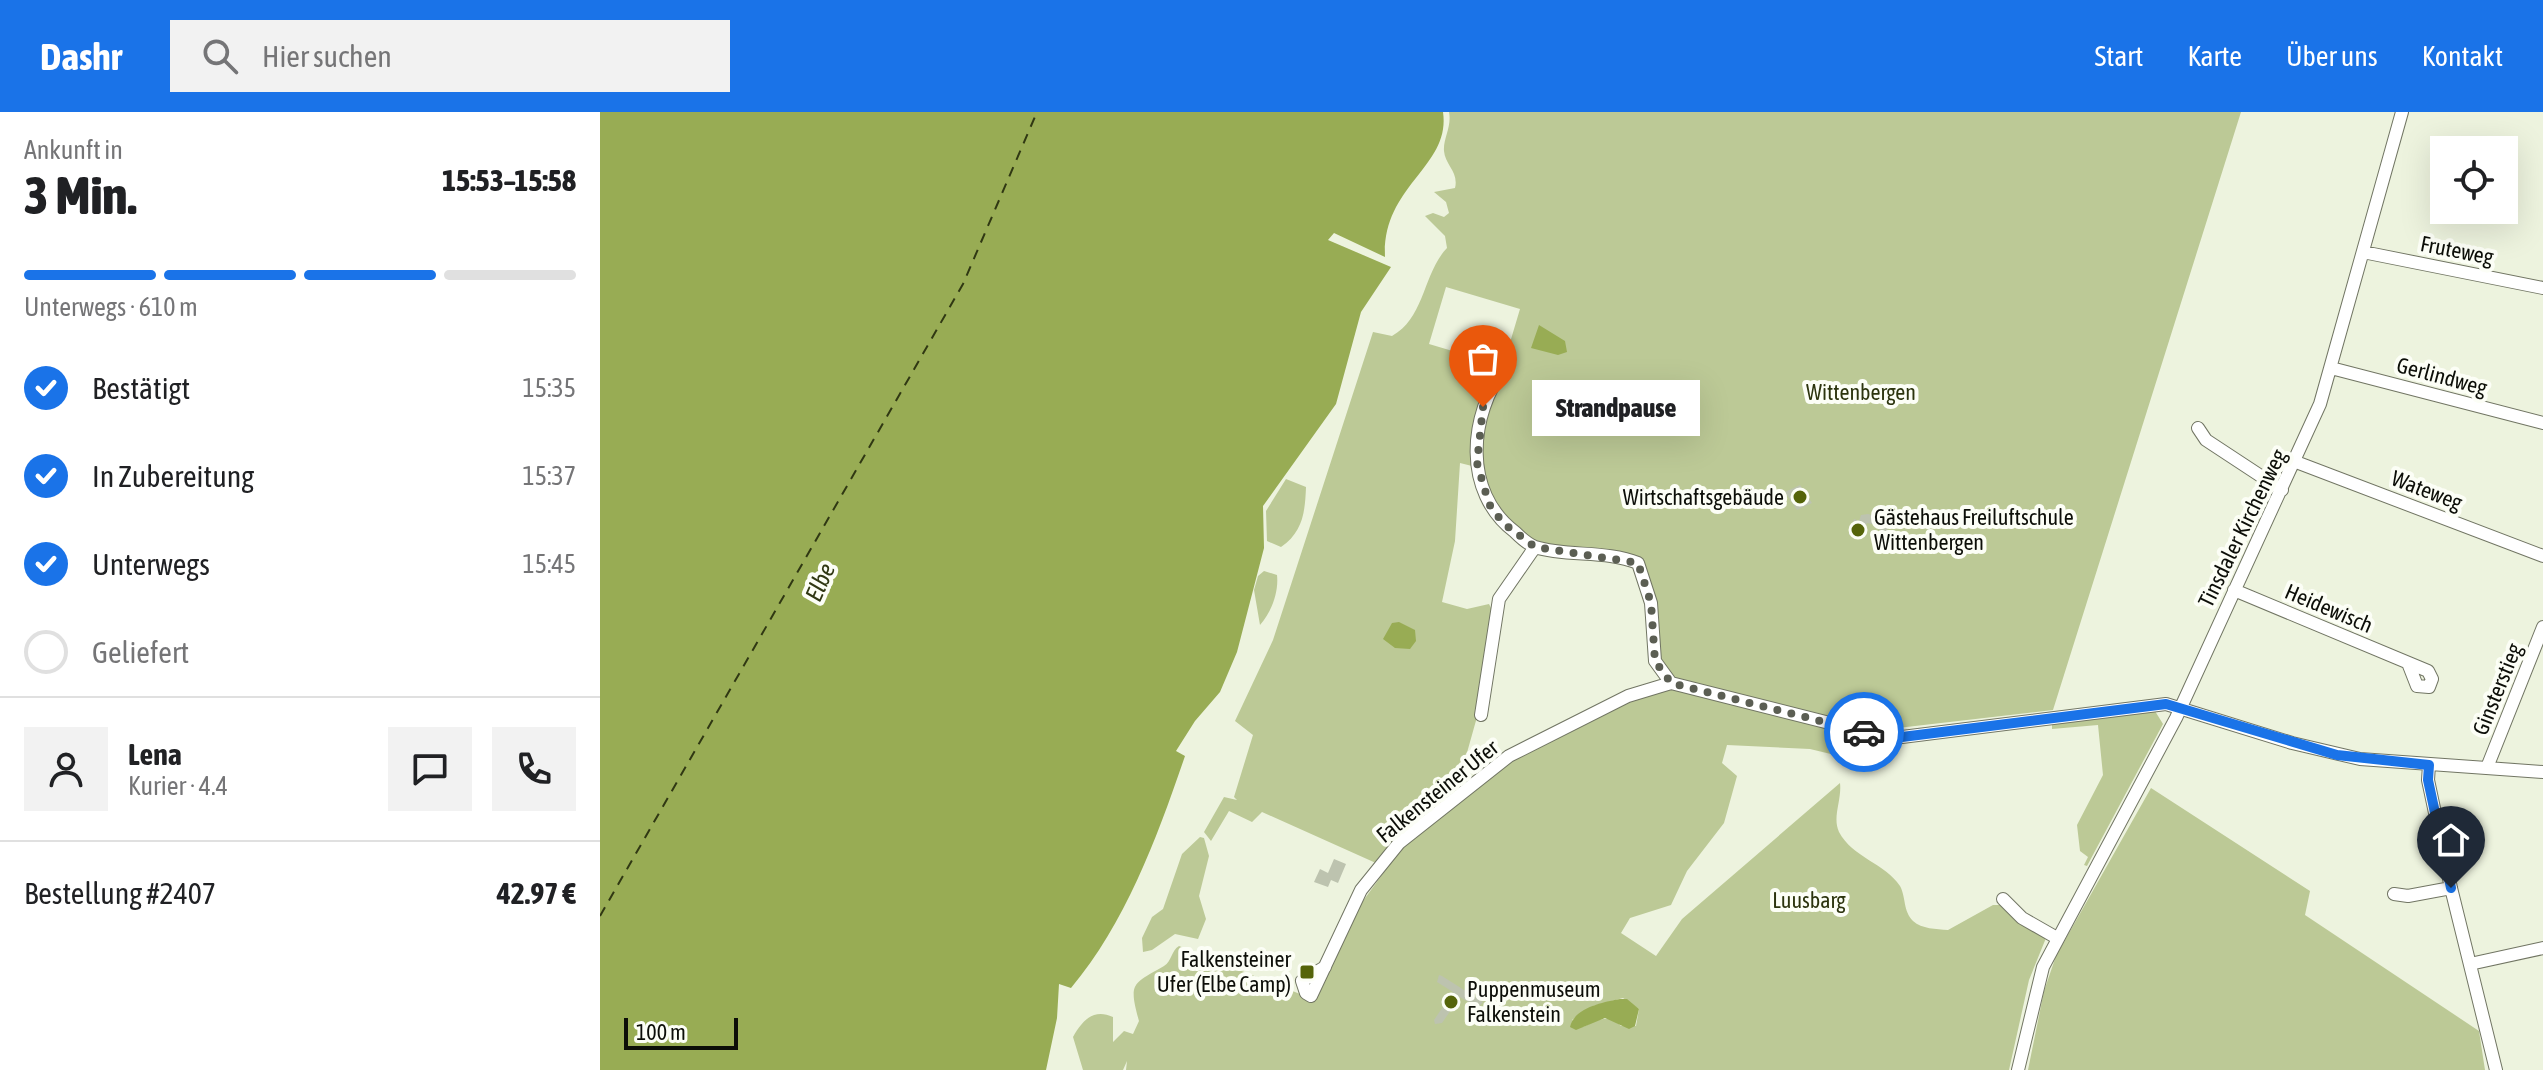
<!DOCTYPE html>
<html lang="de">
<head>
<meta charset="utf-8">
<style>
	:root { --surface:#fff; --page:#f2f2f2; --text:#202124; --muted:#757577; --line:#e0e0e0; --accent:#1a73e8 }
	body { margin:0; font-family:"Asap Condensed",sans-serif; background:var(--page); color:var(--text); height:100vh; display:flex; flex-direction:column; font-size:30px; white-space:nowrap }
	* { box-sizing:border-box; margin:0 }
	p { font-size:26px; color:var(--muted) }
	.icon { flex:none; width:44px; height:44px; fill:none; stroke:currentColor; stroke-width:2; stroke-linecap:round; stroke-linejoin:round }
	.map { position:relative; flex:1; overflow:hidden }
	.side { display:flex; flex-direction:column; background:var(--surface); width:600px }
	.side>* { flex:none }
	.fabs { position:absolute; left:1830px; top:24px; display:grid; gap:16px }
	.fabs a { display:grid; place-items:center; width:88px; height:88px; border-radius:0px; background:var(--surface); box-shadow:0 8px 32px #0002; font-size:40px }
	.scale { position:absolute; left:24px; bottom:20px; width:114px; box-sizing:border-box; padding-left:8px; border:4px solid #0c0e08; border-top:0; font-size:22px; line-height:28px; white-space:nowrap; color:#0c0e08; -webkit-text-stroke:6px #fcfef6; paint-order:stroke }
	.pin { position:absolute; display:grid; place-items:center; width:68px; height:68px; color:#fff; margin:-82px -34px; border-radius:50% 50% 50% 0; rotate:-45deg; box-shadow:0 0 8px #0007 }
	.pin .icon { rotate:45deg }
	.courier { position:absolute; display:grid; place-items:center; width:80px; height:80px; margin:-40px; border:6px solid #1a73e8; border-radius:50%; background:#fff; color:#222; box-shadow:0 2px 10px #0007 }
	.bubble { position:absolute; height:56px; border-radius:0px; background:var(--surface); box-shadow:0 8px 32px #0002; font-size:26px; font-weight:800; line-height:56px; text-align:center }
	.headline em { font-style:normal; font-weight:800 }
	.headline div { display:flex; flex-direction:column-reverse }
	.headline { display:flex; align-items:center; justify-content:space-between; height:136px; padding:0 24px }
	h1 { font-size:52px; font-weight:800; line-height:60px }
	.bar { display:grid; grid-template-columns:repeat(4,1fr); gap:12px 8px; align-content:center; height:96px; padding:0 24px }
	.bar i { height:10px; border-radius:6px; background:var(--line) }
	.bar .active { background:var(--accent) }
	.bar p { grid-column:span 4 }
	.line { display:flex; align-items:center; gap:20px; padding:0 24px; border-top:2px solid var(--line) }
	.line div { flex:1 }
	.round { display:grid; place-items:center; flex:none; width:84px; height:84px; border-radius:0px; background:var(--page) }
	ol { padding:0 24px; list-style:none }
	li { display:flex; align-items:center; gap:24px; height:88px }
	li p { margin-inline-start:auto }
	li .icon { padding:8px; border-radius:50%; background:var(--accent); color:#fff; stroke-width:4 }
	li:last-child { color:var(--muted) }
	li i { width:44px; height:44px; border:4px solid var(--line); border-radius:50% }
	header { display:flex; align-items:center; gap:48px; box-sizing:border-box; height:112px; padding:0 40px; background:var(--accent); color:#fff }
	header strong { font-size:38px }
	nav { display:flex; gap:44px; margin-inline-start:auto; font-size:28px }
	.search { width:560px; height:72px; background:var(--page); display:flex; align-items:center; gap:20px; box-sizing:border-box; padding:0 28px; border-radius:0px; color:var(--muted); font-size:30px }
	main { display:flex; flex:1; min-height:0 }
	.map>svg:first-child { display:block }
</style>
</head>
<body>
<header>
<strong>Dashr</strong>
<div class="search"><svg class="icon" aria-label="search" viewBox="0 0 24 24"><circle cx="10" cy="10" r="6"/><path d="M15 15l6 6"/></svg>Hier suchen</div>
<nav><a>Start</a><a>Karte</a><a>Über uns</a><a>Kontakt</a></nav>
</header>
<main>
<section class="side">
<div class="headline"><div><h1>3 Min.</h1><p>Ankunft in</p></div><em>15:53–15:58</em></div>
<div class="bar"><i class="active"></i><i class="active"></i><i class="active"></i><i></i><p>Unterwegs · 610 m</p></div>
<ol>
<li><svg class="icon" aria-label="check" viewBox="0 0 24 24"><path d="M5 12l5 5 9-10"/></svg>Bestätigt<p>15:35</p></li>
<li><svg class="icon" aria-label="check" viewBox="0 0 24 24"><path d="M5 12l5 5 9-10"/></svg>In Zubereitung<p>15:37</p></li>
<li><svg class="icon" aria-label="check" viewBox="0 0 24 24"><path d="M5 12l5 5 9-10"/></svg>Unterwegs<p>15:45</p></li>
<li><i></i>Geliefert</li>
</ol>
<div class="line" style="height:144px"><a class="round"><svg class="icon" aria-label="person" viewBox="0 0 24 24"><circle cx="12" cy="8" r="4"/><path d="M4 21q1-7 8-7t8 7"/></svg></a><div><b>Lena</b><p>Kurier · 4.4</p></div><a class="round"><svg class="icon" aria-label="chat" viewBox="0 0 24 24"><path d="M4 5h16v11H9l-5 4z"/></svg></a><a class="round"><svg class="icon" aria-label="phone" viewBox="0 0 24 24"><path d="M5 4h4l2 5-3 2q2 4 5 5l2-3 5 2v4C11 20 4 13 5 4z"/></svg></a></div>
<div class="line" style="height:104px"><div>Bestellung #2407</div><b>42.97 €</b></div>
</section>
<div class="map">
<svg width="1943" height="958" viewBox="0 0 1943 958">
	<rect width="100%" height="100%" fill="#edf3de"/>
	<path fill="#bcc996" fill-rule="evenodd" d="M 849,0 L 1641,0 L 1453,598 L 1289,617 L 1255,610 L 1248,635 L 1239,644 L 1210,637 L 1127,633 L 1122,651 L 1137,664 L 1124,711 L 1087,759 L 1071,793 L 1030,806 L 1021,821 L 1056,844 L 1082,807 L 1240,671 C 1242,688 1232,705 1239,720 C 1252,745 1286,752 1300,774 C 1306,785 1303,799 1313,809 C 1322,817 1336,817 1348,818 L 1393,793 L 1403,793 L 1446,826 L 1429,868 L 1409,958 L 526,958 L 527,949 L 523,958 L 483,958 L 473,925 C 482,909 493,896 513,905 L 513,930 L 524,919 L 533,922 L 539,909 C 528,870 533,872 564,854 C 572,849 571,839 579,834 L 705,884 L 705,876 L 717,864 L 755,800 L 787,756 L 662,700 L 652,710 L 629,699 L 611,729 L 604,720 L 624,685 L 637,688 L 634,685 L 653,623 L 635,609 L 673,528 L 773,220 L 792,224 C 825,206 823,161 847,136 L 845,124 L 825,104 L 833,101 L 844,105 L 849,101 L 846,90 L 834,80 L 855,76 C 859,60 845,53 844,39 C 843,26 852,15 849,0 ZM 846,175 L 920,197 L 903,254 L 829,232 ZM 860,351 L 880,356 L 888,386 L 933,432 L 1037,448 L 1057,548 L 1072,573 L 1028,586 L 904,648 L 854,687 L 877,605 L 892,498 L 889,492 L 867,497 L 842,490 L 855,429 ZM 1023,886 L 1039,897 L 1036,914 L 1021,914 C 1009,901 997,908 983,915 L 972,908 L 993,894 Z
		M 686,367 L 706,375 C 705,400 703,420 681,435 L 667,429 L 666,399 Z
		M 664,459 L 677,463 C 679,480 671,501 660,513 L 654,478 L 658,464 Z
		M 1555,599 L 1563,612 L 1487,754 L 1484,753 L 1488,745 L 1480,739 L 1477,713 L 1503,663 L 1498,613 L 1452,617 L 1452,611 Z
		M 1551,676 L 1710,779 L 1705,803 L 1879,919 L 1885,958 L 1428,958 L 1444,879 L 1456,844 Z
		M 600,725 L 604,726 L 609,744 L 599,784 L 606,807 L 598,827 L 575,822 L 552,838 L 543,840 L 542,826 L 552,805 L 563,797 L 582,742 Z"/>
	<path fill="#98ac54" d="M 0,0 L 843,0 C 851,55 782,73 785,145 L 734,121 L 728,128 L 791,155 L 761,200 L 736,292 L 663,394 L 664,436 L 637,540 L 620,580 L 595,609 L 576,639 L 585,644 C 558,723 526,811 471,876 L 459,872 L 457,906 L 446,958 L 0,958 Z
		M 939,213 L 965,229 L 967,240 L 958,243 L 931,236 Z
		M 799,510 L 815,518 L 816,529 L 810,537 L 795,536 L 783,527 L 792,511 Z
		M 1020,887 L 1027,887 L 1039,897 L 1035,914 L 1029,917 L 1005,906 L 976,918 L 970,915 C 974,896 1003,890 1020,887 Z"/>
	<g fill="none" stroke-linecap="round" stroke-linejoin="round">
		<path stroke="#303813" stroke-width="2" stroke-dasharray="10 8" stroke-linecap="butt" d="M 0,804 L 363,172 L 437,0"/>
	</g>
	<path fill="#bdc3af" d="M 1200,373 L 1212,391 L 1197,398 L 1185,380 Z
		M 1268,402 L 1289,408 L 1285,434 L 1276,431 L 1280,419 L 1276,413 L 1267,411 L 1264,421 L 1257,425 L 1249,423 L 1254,407 L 1259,409 L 1261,403 Z
		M 734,747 L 746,752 L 738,771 L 731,768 L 728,775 L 714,770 L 720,757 L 728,761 Z
		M 839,863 L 842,864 L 883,890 L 878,896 L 860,885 L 842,911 L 835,912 L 834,908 L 853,880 L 837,870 Z"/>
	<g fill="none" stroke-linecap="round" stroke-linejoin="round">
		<g stroke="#717563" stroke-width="14">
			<path id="minor" d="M 1763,140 L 1943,176
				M 905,255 C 869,303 862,380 915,420 C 920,425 928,432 935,435 C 967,445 1006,438 1038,451 L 1051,491 L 1055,549 L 1071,571 L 1277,623 L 1302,625 L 1566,592 L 1692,631 L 1760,647 L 1943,660
				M 1731,256 L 1943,311
				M 1598,316 L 1606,328 L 1682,378
				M 1696,350 L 1943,444
				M 1634,478 L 1828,559 L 1832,567 L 1829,575 L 1817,574 L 1808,551
				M 881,603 L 899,487 L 935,435
				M 1829,653 L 1828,668 L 1851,776 L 1896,958
				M 1888,653 L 1943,515
				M 1794,782 L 1808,784 L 1851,776
				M 1403,787 L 1422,806 L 1457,826
				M 1870,852 L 1943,836
				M 725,855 L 702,869 L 706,881 L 711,884 L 761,778 L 799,731 L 909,644 L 1028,584 L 1071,571
				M 1418,958 L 1443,855 L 1576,606 L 1720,292 L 1802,0"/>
		</g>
		<use href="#minor" stroke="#fff" stroke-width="12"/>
	</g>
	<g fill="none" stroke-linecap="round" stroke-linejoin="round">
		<path stroke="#5b5e53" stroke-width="8" stroke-dasharray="0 14.4" d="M 883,295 L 877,351 L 889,392 L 903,411 L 935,435 L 1038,451 L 1051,491 L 1055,549 L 1071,571 L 1264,620"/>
		<path stroke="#1a73e8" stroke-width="10" d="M 1264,620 L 1302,625 L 1566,592 L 1737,643 L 1829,653 L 1828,668 L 1851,776"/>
	</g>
	<g fill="#55640a" stroke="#fcfef6" stroke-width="3">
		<circle cx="1200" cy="385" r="8"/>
		<circle cx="1258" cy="418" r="8"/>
		<rect x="699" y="852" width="16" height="16" rx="4"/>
		<circle cx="851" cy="890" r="8"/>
	</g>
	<g text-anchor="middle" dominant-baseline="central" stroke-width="8" stroke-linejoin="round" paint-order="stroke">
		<g font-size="22" fill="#0c0e08" stroke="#fcfef6">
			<text transform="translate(1857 138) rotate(11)">Fruteweg</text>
			<text transform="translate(1842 264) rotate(15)">Gerlindweg</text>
			<text transform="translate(1827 378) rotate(21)">Wateweg</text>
			<text transform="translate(1642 416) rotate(-64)">Tinsdaler Kirchenweg</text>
			<text transform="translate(1729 496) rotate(23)">Heidewisch</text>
			<text transform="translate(1897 577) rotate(-68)">Ginsterstieg</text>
			<text transform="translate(837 679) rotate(-39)">Falkensteiner Ufer</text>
		</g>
		<g font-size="22" fill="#2c340e" stroke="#fcfef6">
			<text x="1261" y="280">Wittenbergen</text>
			<text x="1209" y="788">Luusbarg</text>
		</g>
		<g font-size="22" fill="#0c0e08" stroke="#fcfef6" text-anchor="end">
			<text x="1184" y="385">Wirtschaftsgebäude</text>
			<text x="1274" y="405" text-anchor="start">Gästehaus Freiluftschule<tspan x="1274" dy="25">Wittenbergen</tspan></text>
			<text x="691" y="847">Falkensteiner<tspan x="691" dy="25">Ufer (Elbe Camp)</tspan></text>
			<text x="867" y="877" text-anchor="start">Puppenmuseum<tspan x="867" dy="25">Falkenstein</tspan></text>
		</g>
		<g font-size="24" font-style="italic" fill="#303813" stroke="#fcfef6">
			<text transform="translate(220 470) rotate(-66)">Elbe</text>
		</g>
	</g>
</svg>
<div class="fabs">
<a><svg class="icon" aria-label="locate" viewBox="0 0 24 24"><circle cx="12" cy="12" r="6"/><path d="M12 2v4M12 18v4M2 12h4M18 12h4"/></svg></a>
</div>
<div class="scale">100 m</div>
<div class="pin" style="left:883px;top:295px;background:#ea580c"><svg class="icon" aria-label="bag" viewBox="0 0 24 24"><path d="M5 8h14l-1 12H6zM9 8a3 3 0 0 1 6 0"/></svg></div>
<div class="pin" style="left:1851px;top:776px;background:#1f2937"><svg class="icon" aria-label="home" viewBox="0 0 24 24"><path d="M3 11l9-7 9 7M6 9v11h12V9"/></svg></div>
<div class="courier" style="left:1264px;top:620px"><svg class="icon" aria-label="car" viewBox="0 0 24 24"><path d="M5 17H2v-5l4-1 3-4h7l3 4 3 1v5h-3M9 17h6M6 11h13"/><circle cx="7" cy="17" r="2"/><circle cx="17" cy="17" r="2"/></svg></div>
<div class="bubble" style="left:932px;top:268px;width:168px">Strandpause</div>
</div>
</main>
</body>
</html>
